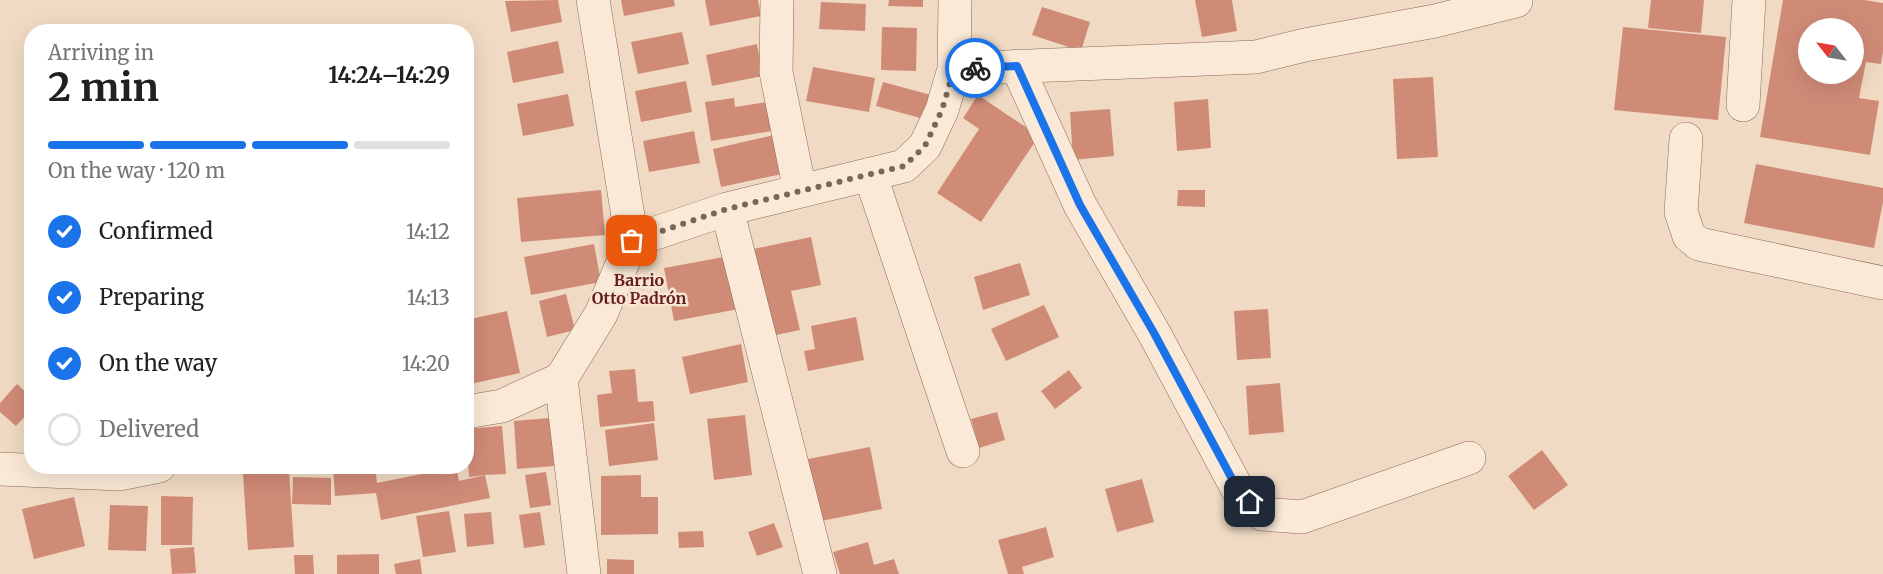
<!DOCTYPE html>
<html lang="en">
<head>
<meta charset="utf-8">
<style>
	:root { --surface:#fff; --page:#f2f2f2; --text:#202124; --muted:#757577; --line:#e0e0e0; --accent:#1a73e8 }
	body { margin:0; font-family:Merriweather,serif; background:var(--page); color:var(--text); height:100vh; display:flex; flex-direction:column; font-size:22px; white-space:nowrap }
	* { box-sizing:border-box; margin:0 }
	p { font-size:20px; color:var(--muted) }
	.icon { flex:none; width:33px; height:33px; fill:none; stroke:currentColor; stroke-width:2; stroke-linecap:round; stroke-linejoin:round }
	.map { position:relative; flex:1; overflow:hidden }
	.side { position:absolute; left:24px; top:24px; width:450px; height:450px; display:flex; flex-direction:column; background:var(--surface); border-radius:24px; box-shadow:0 6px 24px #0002 }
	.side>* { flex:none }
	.needle { width:39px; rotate:301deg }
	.buttons { position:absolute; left:1798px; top:18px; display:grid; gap:12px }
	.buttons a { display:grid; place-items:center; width:66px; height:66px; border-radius:50%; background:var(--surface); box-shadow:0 6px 24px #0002; font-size:30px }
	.pin { position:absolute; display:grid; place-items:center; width:51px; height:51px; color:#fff; margin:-26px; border-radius:12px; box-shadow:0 3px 9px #0006 }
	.courier { position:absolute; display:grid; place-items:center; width:60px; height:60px; margin:-30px; border:4px solid #1a73e8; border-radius:50%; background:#fff; color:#222; box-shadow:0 2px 8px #0007 }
	.headline em { font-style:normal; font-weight:700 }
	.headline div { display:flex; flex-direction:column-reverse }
	.headline { display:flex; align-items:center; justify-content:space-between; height:102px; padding:0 24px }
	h1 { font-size:39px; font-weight:700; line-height:45px }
	.bar { display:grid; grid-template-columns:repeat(4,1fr); gap:9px 6px; align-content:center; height:72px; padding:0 24px }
	.bar i { height:8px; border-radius:4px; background:var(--line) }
	.bar .selected { background:var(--accent) }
	.bar p { grid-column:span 4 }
	ol { padding:0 24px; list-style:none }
	li { display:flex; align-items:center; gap:18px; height:66px }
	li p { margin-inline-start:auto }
	li .icon { padding:6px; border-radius:50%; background:var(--accent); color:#fff; stroke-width:4 }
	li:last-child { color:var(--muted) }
	li i { width:33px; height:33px; border:3px solid var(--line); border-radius:50% }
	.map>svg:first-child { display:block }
</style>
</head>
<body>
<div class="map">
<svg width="1883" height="574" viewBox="0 0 1883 574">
	<rect width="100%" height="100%" fill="#f0dac3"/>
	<path fill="#d08b77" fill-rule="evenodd" d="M 558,0 L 562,22 L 511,32 L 505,1 Z
		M 621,0 L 674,0 L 675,6 L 624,16 Z
		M 705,0 L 758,0 L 761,16 L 710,26 Z
		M 889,0 L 923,0 L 923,7 L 888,6 Z
		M 1195,0 L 1232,0 L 1237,31 L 1202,37 Z
		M 1651,0 L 1704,0 L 1701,33 L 1648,28 Z
		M 1783,0 L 1864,0 L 1883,3 L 1883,52 L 1881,64 L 1866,62 L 1859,98 L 1879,101 L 1870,155 L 1760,137 ZM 1809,28 L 1854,28 L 1854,74 L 1809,74 Z
		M 821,2 L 866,4 L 865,31 L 819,29 Z
		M 1042,7 L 1090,22 L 1081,51 L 1032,35 Z
		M 882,27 L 917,28 L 916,71 L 881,70 Z
		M 1623,27 L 1726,37 L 1718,120 L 1614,110 Z
		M 682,32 L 689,64 L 638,74 L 631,42 Z
		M 558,41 L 564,73 L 513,83 L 507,52 Z
		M 757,44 L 763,76 L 712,86 L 706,55 Z
		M 813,67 L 875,78 L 869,112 L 806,101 Z
		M 1433,77 L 1438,157 L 1397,159 L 1393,79 Z
		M 686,81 L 692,112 L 641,122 L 635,91 Z
		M 883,82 L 931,95 L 924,119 L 876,106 Z
		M 568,94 L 574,126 L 523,136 L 517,104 Z
		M 978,95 L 1039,136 L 981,222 L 937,193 L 979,129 L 963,118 Z
		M 734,98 L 735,107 L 767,102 L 772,131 L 711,141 L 705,102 Z
		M 1208,99 L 1211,148 L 1177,151 L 1174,102 Z
		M 1110,109 L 1114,156 L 1073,160 L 1070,112 Z
		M 694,131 L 700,163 L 649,172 L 643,141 Z
		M 774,135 L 782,174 L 721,187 L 713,149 Z
		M 1756,164 L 1883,188 L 1883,202 L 1874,248 L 1744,223 Z
		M 601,190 L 605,235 L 521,242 L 517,198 Z
		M 1178,190 L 1205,190 L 1205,207 L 1177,206 Z
		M 811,237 L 821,285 L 791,291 L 800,330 L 771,336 L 753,249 Z
		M 594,244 L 601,282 L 531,295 L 524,257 Z
		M 729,256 L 739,309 L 674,321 L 664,268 Z
		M 1020,263 L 1030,295 L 983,310 L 974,277 Z
		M 566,294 L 575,330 L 547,337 L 539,301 Z
		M 1044,305 L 1059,337 L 1006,361 L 991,329 Z
		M 1268,309 L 1271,358 L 1237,360 L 1234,311 Z
		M 507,311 L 520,373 L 466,385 L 466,320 Z
		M 856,317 L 864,360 L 808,371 L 804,351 L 815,349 L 811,326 Z
		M 741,344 L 748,382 L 690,394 L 682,357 Z
		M 635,369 L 638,402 L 653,401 L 655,421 L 600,427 L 597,395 L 612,393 L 609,371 Z
		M 1069,370 L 1082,388 L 1055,409 L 1041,391 Z
		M 1280,383 L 1284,432 L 1249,435 L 1246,386 Z
		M 17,384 L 32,398 L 32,409 L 16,426 L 0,412 L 0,403 Z
		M 997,412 L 1005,440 L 979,448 L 971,419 Z
		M 745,415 L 752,475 L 714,480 L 707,419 Z
		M 550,418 L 554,466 L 517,469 L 514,421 Z
		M 654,423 L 658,460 L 609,466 L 605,430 Z
		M 502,426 L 506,474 L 485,475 L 490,498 L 381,520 L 376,493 L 335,496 L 333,468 L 375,466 L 377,483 L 456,467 L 459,481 L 485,475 L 469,477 L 466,429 Z
		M 870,447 L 882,509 L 821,521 L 808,459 Z
		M 1542,450 L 1568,485 L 1534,510 L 1508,476 Z
		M 289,471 L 294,547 L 248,550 L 243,474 Z
		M 546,472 L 551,505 L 530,508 L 525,475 Z
		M 641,475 L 641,497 L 658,497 L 658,534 L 601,535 L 601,476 Z
		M 293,477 L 331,478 L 331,505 L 292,504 Z
		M 1142,479 L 1154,522 L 1117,532 L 1105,489 Z
		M 161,496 L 193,497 L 192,545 L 161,545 Z
		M 74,497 L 85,546 L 34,559 L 22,509 Z
		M 110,505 L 148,506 L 146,551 L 108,550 Z
		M 449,511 L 456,552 L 423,557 L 416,516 Z
		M 491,512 L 494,544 L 467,547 L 464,514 Z
		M 540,512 L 545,545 L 524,548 L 519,515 Z
		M 774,523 L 783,547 L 757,556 L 748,532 Z
		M 1046,527 L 1054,557 L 1022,567 L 1024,574 L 1008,574 L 998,540 Z
		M 703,531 L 704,547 L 679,548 L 678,532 Z
		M 868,542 L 874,565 L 894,559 L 899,574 L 840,574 L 833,552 Z
		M 194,547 L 196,573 L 172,574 L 170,549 Z
		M 379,554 L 379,574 L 337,574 L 337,555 Z
		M 294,555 L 313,555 L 314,574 L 295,574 Z
		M 420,559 L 422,574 L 396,574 L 394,564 Z
		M 607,559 L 634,560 L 634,574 L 607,574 Z"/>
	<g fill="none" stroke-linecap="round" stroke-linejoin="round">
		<g stroke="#8b6a59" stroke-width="34">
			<path id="minor" d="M 777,0 L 776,72 L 800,191
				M 1017,66 L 1080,205 L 1154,333 L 1238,490 L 1262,514 L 1302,517 L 1469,458
				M 954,69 L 1256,57 L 1305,45 L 1435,21 L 1516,1
				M 1743,105 L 1749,0
				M 1686,139 L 1681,212 L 1689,236 L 1699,244 L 1883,283
				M 870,174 L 963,451
				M 727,209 L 820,574
				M 632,241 L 727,209 L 904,166 L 925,146 L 942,110 L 954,69 L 955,0
				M 561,379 L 584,574
				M 466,412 L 502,406 L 561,379 L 601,314 L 632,241 L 593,0
				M 0,469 L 119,474 L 159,466"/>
		</g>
		<use href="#minor" stroke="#fae9d6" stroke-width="33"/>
	</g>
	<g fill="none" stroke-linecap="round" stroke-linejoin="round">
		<path stroke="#7a6557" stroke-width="6" stroke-dasharray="0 10.8" d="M 632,241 L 727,209 L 904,166 L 925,146 L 942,110 L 954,69 L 975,68"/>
		<path stroke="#1a73e8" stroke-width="8" d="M 975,68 L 1017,66 L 1080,205 L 1154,333 L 1238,490 L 1250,502"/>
	</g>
	<g text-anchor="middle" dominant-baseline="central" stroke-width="5" stroke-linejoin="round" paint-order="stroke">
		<g font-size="16" font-weight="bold" fill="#691d1b" stroke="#f7e6d3">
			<text x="639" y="280">Barrio<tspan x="639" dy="18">Otto Padrón</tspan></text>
		</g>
	</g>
</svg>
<div class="buttons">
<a><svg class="needle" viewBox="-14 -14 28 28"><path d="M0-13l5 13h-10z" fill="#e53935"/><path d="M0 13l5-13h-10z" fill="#757577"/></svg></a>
</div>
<div class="pin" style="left:632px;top:241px;background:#ea580c"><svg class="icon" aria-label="bag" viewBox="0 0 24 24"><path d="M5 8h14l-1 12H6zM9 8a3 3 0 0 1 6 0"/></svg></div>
<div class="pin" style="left:1250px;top:502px;background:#1f2937"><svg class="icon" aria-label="home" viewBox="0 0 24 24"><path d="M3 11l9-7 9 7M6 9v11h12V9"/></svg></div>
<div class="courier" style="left:975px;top:68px"><svg class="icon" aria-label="bike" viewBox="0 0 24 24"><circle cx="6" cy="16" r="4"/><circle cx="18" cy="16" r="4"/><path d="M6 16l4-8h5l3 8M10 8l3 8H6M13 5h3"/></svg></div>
<section class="side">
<div class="headline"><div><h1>2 min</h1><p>Arriving in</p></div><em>14:24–14:29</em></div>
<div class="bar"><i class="selected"></i><i class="selected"></i><i class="selected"></i><i></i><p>On the way · 120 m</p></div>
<ol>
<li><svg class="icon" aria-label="check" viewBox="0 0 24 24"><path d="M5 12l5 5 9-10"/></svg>Confirmed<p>14:12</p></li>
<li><svg class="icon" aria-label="check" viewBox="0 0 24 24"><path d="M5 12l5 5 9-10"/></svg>Preparing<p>14:13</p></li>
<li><svg class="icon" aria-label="check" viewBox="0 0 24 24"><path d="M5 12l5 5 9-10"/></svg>On the way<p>14:20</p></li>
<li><i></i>Delivered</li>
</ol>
</section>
</div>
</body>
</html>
